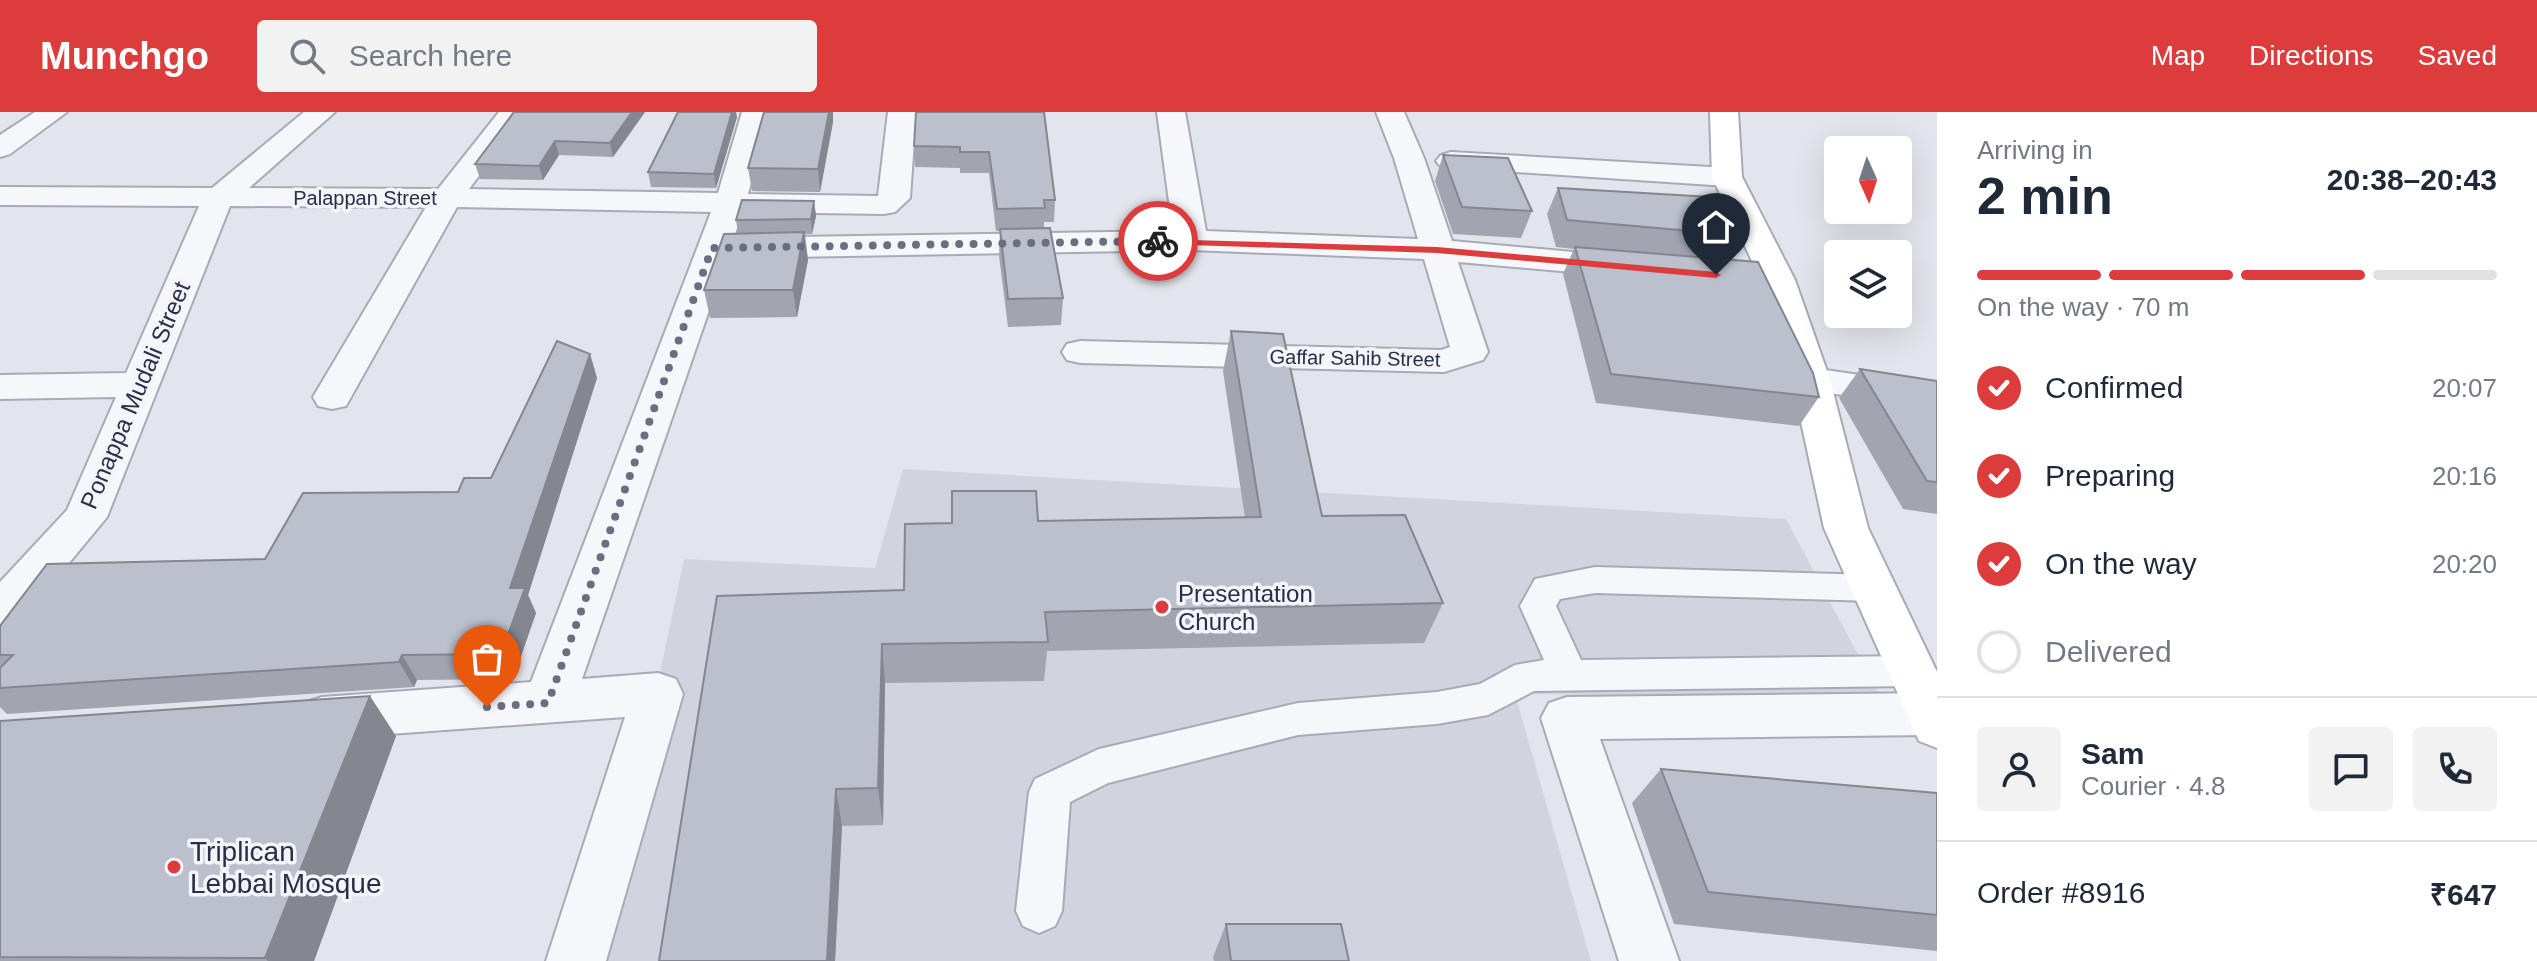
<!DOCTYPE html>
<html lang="en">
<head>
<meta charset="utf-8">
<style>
	:root { --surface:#fff; --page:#f2f2f3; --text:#1f2937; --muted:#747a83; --line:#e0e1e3; --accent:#dd3c3d }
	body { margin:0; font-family:Helvetica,sans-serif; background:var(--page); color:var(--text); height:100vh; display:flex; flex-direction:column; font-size:30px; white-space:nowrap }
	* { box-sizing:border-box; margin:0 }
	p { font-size:26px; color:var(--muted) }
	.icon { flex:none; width:44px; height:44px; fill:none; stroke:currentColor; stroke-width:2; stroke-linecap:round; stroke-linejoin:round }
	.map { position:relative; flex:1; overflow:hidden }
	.details { display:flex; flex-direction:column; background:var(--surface); width:600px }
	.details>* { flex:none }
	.needle { width:52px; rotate:177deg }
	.buttons { position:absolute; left:1824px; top:24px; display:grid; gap:16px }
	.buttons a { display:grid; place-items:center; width:88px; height:88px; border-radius:8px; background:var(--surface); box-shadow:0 8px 32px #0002; font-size:40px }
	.pin { position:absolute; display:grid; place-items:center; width:68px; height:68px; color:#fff; margin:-82px -34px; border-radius:50% 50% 50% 0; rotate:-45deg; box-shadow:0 0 8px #0007 }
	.pin .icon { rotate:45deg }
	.courier { position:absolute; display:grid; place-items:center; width:80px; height:80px; margin:-40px; border:6px solid #dd3c3d; border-radius:50%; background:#fff; color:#222; box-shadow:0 2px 10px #0007 }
	.head em { font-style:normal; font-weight:700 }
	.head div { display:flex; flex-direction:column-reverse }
	.head { display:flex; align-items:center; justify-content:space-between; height:136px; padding:0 40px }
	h1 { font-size:52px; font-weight:700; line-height:60px }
	.bar { display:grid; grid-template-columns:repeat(4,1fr); gap:12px 8px; align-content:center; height:96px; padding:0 40px }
	.bar i { height:10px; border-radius:6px; background:var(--line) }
	.bar .selected { background:var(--accent) }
	.bar p { grid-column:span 4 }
	.line { display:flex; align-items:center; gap:20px; padding:0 40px; border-top:2px solid var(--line) }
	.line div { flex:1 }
	.round { display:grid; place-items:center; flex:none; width:84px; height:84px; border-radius:8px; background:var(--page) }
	ol { padding:0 40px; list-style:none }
	li { display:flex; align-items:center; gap:24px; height:88px }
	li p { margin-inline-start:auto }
	li .icon { padding:8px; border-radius:50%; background:var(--accent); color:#fff; stroke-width:4 }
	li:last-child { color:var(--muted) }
	li i { width:44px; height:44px; border:4px solid var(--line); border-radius:50% }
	header { display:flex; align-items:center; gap:48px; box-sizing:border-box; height:112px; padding:0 40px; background:var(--accent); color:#fff }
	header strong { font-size:38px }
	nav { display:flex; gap:44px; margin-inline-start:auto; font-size:28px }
	.search { width:560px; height:72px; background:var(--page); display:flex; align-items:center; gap:20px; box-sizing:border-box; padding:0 28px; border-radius:8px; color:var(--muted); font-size:30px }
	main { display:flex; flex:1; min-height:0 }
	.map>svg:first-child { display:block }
</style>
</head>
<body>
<header>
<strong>Munchgo</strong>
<div class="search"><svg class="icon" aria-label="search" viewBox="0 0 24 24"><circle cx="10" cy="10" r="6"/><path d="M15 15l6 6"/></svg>Search here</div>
<nav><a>Map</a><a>Directions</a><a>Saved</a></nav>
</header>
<main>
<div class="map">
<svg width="1937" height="849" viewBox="0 0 1937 849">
	<rect width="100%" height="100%" fill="#e3e5ec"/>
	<path fill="#d1d4df" d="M 903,357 L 1786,407 L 1881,586 L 1515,582 L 1591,849 L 599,849 L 684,447 L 875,456 Z"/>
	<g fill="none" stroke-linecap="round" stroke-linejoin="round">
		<g stroke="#a7abb7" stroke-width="4">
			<path id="lane" d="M 1595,455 L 1873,463 L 1886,467 L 1891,476 L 1886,485 L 1873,489 L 1595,481 L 1560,487 L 1556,494 L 1581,548 L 1911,544 L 1924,548 L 1930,559 L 1924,570 L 1911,574 L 1534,579 L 1488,603 L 1437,612 L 1298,623 L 1108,671 L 1070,690 L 1062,799 L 1055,814 L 1039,821 L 1023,814 L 1016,799 L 1029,680 L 1035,667 L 1099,637 L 1298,591 L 1437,580 L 1480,572 L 1515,553 L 1544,548 L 1520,494 L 1535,467 Z"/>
		</g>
		<g stroke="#a7abb7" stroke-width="4">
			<path id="street" d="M 35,0 L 67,0 L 10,42 L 0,45 L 0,23 Z
				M 304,0 L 335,0 L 249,76 L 438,77 L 499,0 L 527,0 L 469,77 L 718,81 L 742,0 L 770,0 L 748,82 L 878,84 L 888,0 L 916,0 L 910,86 L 895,100 L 884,102 L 742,100 L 734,126 L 1173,119 L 1157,0 L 1185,0 L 1206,119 L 1418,127 L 1394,46 L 1376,0 L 1404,0 L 1424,46 L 1452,129 L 1628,145 L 1640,148 L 1645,155 L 1640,162 L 1628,165 L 1458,150 L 1488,240 L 1483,248 L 1444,260 L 1080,251 L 1067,248 L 1062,240 L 1067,232 L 1080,229 L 1441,238 L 1450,235 L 1424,147 L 1191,138 L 727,146 L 582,567 L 658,561 L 676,567 L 683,582 L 606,849 L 546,849 L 625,605 L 322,627 L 304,621 L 296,606 L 304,591 L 322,585 L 531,570 L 711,100 L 457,95 L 351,285 L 346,294 L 332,297 L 318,294 L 313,285 L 426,95 L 230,94 L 107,405 L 17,514 L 0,519 L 0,470 L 67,398 L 116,285 L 0,287 L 0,263 L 126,261 L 199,94 L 0,93 L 0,75 L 212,76 Z
				M 1451,40 L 1727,56 L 1738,59 L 1742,65 L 1738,71 L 1727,74 L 1441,55 L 1436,49 L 1441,43 Z
				M 1811,256 L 1937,274 L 1937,298 L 1798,276 L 1792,268 L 1798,260 Z
				M 1931,581 L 1937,583 L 1937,621 L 1931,623 L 1600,627 L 1679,849 L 1619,849 L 1541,606 L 1549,591 L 1567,585 Z"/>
		</g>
		<g stroke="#a7abb7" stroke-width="4">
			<path id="secondary" d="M 1710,0 L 1738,0 L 1742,65 L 1795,168 L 1830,268 L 1868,416 L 1937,560 L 1937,636 L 1919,629 L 1824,416 L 1792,268 L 1761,168 L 1712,65 Z"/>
		</g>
		<use href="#lane" fill="#f6f7fa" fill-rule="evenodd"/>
		<use href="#street" fill="#f6f7fa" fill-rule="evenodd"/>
		<use href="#secondary" fill="#fff" fill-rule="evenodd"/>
	</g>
	<path fill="#a2a5b0" d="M 514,0 L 645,0 L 613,45 L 559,43 L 543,68 L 480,67 L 475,52 Z
		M 764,0 L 833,0 L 833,10 L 820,80 L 752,79 L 748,56 Z
		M 1044,0 L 1055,88 L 1054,110 L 1044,110 L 1044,116 L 1063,186 L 1061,213 L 1008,215 L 999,144 L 1000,119 L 996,119 L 989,61 L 960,61 L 960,56 L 915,55 L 914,34 Z
		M 737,5 L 716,76 L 651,75 L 648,60 Z
		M 1443,43 L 1532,99 L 1521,126 L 1453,122 L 1435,69 Z
		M 1558,76 L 1736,123 L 1722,147 L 1819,285 L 1799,314 L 1596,291 L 1563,162 L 1574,137 L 1556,135 L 1547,102 Z
		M 814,89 L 816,104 L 812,122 L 805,122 L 808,148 L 797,205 L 710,206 L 704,178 L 738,121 L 736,108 Z
		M 1231,219 L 1322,404 L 1443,491 L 1424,531 L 1047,539 L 1044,569 L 885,571 L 883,713 L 842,714 L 835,849 L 659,849 L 904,478 L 952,411 L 1245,406 L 1223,259 Z
		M 590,242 L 597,266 L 528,483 L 536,501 L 513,567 L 417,568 L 414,575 L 7,602 L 0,595 L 0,514 L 265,447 L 458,380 L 491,366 Z
		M 1860,257 L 1937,269 L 1937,402 L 1903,397 L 1839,286 Z
		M 0,609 L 396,624 L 314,849 L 0,849 Z
		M 1661,657 L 1937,681 L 1937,839 L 1674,812 L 1632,691 Z
		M 1226,812 L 1349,849 L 1214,849 L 1213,845 Z"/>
	<path fill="#848690" d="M 632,0 L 645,0 L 613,45 L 610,31 Z
		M 732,0 L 736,0 L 737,5 L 716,76 L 714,62 Z
		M 829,0 L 833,0 L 833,10 L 820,80 L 818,57 Z
		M 555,29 L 559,43 L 543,68 L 539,54 Z
		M 814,89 L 816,104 L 812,122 L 811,107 Z
		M 804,120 L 808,148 L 797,205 L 793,178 Z
		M 590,242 L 597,266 L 528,483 L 536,501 L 513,567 L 501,542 L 510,476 Z
		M 882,532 L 885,571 L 883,713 L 878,676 Z
		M 402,543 L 417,568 L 414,575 L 399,550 Z
		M 370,584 L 396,624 L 314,849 L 268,849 L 265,846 Z
		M 836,677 L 842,714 L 835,849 L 827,849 Z"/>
	<path fill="#bcc0cd" stroke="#848690" stroke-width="2" d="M 514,0 L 632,0 L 610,31 L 555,29 L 539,54 L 475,52 Z
		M 678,0 L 732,0 L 714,62 L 648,60 Z
		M 764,0 L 829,0 L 818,57 L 748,56 Z
		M 916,0 L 1044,0 L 1055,88 L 1044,88 L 1045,96 L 997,97 L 989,40 L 960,40 L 960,35 L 914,34 Z
		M 1443,43 L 1508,46 L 1532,99 L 1462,95 Z
		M 1558,76 L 1711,85 L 1736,123 L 1567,108 Z
		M 742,88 L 814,89 L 811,107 L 736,108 Z
		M 1050,116 L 1063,186 L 1008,187 L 1000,117 Z
		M 804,120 L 793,178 L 704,178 L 724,122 Z
		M 1575,135 L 1758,150 L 1813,261 L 1819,285 L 1611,262 Z
		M 1231,219 L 1283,222 L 1322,404 L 1405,403 L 1443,491 L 1045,500 L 1048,530 L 882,532 L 878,676 L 836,677 L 827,849 L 659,849 L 717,484 L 904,478 L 905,412 L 952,411 L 952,379 L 1036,379 L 1038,409 L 1261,405 Z
		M 557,229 L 590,242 L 510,476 L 525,476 L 501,542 L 402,543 L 399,550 L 0,576 L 0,556 L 13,543 L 0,543 L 0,514 L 47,452 L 265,447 L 303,381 L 458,380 L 464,366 L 491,366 Z
		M 1860,257 L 1937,269 L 1937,370 L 1927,369 Z
		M 370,584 L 265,846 L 0,845 L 0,609 Z
		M 1661,657 L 1937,681 L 1937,803 L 1708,780 Z
		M 1226,812 L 1341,812 L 1349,849 L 1231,849 Z"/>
	<path fill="#dd3c3d" d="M 1155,127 L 1437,135 L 1716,160 L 1721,163 L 1716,166 L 1437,141 L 1158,132 Z"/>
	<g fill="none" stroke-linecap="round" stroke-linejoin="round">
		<path stroke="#696f81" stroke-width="8" stroke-dasharray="0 14.4" d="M 487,595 L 548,591 L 712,136 L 1158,129"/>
	</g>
	<g fill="#dd3c3d" stroke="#f3f5f9" stroke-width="3">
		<circle cx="1162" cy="495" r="8"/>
		<circle cx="174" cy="755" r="8"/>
	</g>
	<g text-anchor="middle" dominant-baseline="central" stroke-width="7" stroke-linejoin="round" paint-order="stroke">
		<g font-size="20" fill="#282f47" stroke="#f3f5f9">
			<text x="365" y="86">Palappan Street</text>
			<text transform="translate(1355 246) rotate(1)">Gaffar Sahib Street</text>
		</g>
		<g font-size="24" fill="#282f47" stroke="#f3f5f9">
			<text transform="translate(135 283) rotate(-67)">Ponappa Mudali Street</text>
		</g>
		<g font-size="24" fill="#282f47" stroke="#f3f5f9" text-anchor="start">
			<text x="1178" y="481">Presentation<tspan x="1178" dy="28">Church</tspan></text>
		</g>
		<g font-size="28" fill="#282f47" stroke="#f3f5f9" text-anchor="start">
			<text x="190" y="739">Triplican<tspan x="190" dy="32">Lebbai Mosque</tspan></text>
		</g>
	</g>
</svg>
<div class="buttons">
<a><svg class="needle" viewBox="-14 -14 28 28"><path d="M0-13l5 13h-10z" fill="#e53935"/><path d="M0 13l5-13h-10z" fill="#747a83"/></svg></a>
<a><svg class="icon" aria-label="layers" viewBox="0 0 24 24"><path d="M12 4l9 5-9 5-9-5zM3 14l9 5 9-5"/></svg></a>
</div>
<div class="pin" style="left:487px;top:595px;background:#ea580c"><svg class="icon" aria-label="bag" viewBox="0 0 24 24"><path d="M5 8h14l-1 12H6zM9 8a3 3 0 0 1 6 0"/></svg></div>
<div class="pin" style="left:1716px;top:163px;background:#1f2937"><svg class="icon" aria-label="home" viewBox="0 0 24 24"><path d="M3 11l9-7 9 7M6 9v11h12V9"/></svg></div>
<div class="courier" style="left:1158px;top:129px"><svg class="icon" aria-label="bike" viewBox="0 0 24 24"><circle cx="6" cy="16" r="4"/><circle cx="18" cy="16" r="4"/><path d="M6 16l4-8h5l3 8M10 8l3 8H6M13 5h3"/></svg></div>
</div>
<section class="details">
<div class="head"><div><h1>2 min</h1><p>Arriving in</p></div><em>20:38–20:43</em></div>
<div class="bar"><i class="selected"></i><i class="selected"></i><i class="selected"></i><i></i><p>On the way · 70 m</p></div>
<ol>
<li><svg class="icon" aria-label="check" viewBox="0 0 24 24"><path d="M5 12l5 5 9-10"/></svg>Confirmed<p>20:07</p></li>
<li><svg class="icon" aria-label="check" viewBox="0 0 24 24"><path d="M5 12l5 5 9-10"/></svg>Preparing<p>20:16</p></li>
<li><svg class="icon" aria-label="check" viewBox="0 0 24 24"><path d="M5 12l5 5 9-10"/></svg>On the way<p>20:20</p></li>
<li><i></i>Delivered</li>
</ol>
<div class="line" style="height:144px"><a class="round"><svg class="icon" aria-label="person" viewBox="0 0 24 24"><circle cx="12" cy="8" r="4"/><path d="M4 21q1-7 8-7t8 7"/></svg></a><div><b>Sam</b><p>Courier · 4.8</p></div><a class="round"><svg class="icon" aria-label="chat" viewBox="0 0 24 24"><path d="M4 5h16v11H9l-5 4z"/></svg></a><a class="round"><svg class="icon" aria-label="phone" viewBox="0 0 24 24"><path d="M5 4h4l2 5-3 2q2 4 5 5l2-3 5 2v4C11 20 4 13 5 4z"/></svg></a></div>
<div class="line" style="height:104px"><div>Order #8916</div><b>₹647</b></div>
</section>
</main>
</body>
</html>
